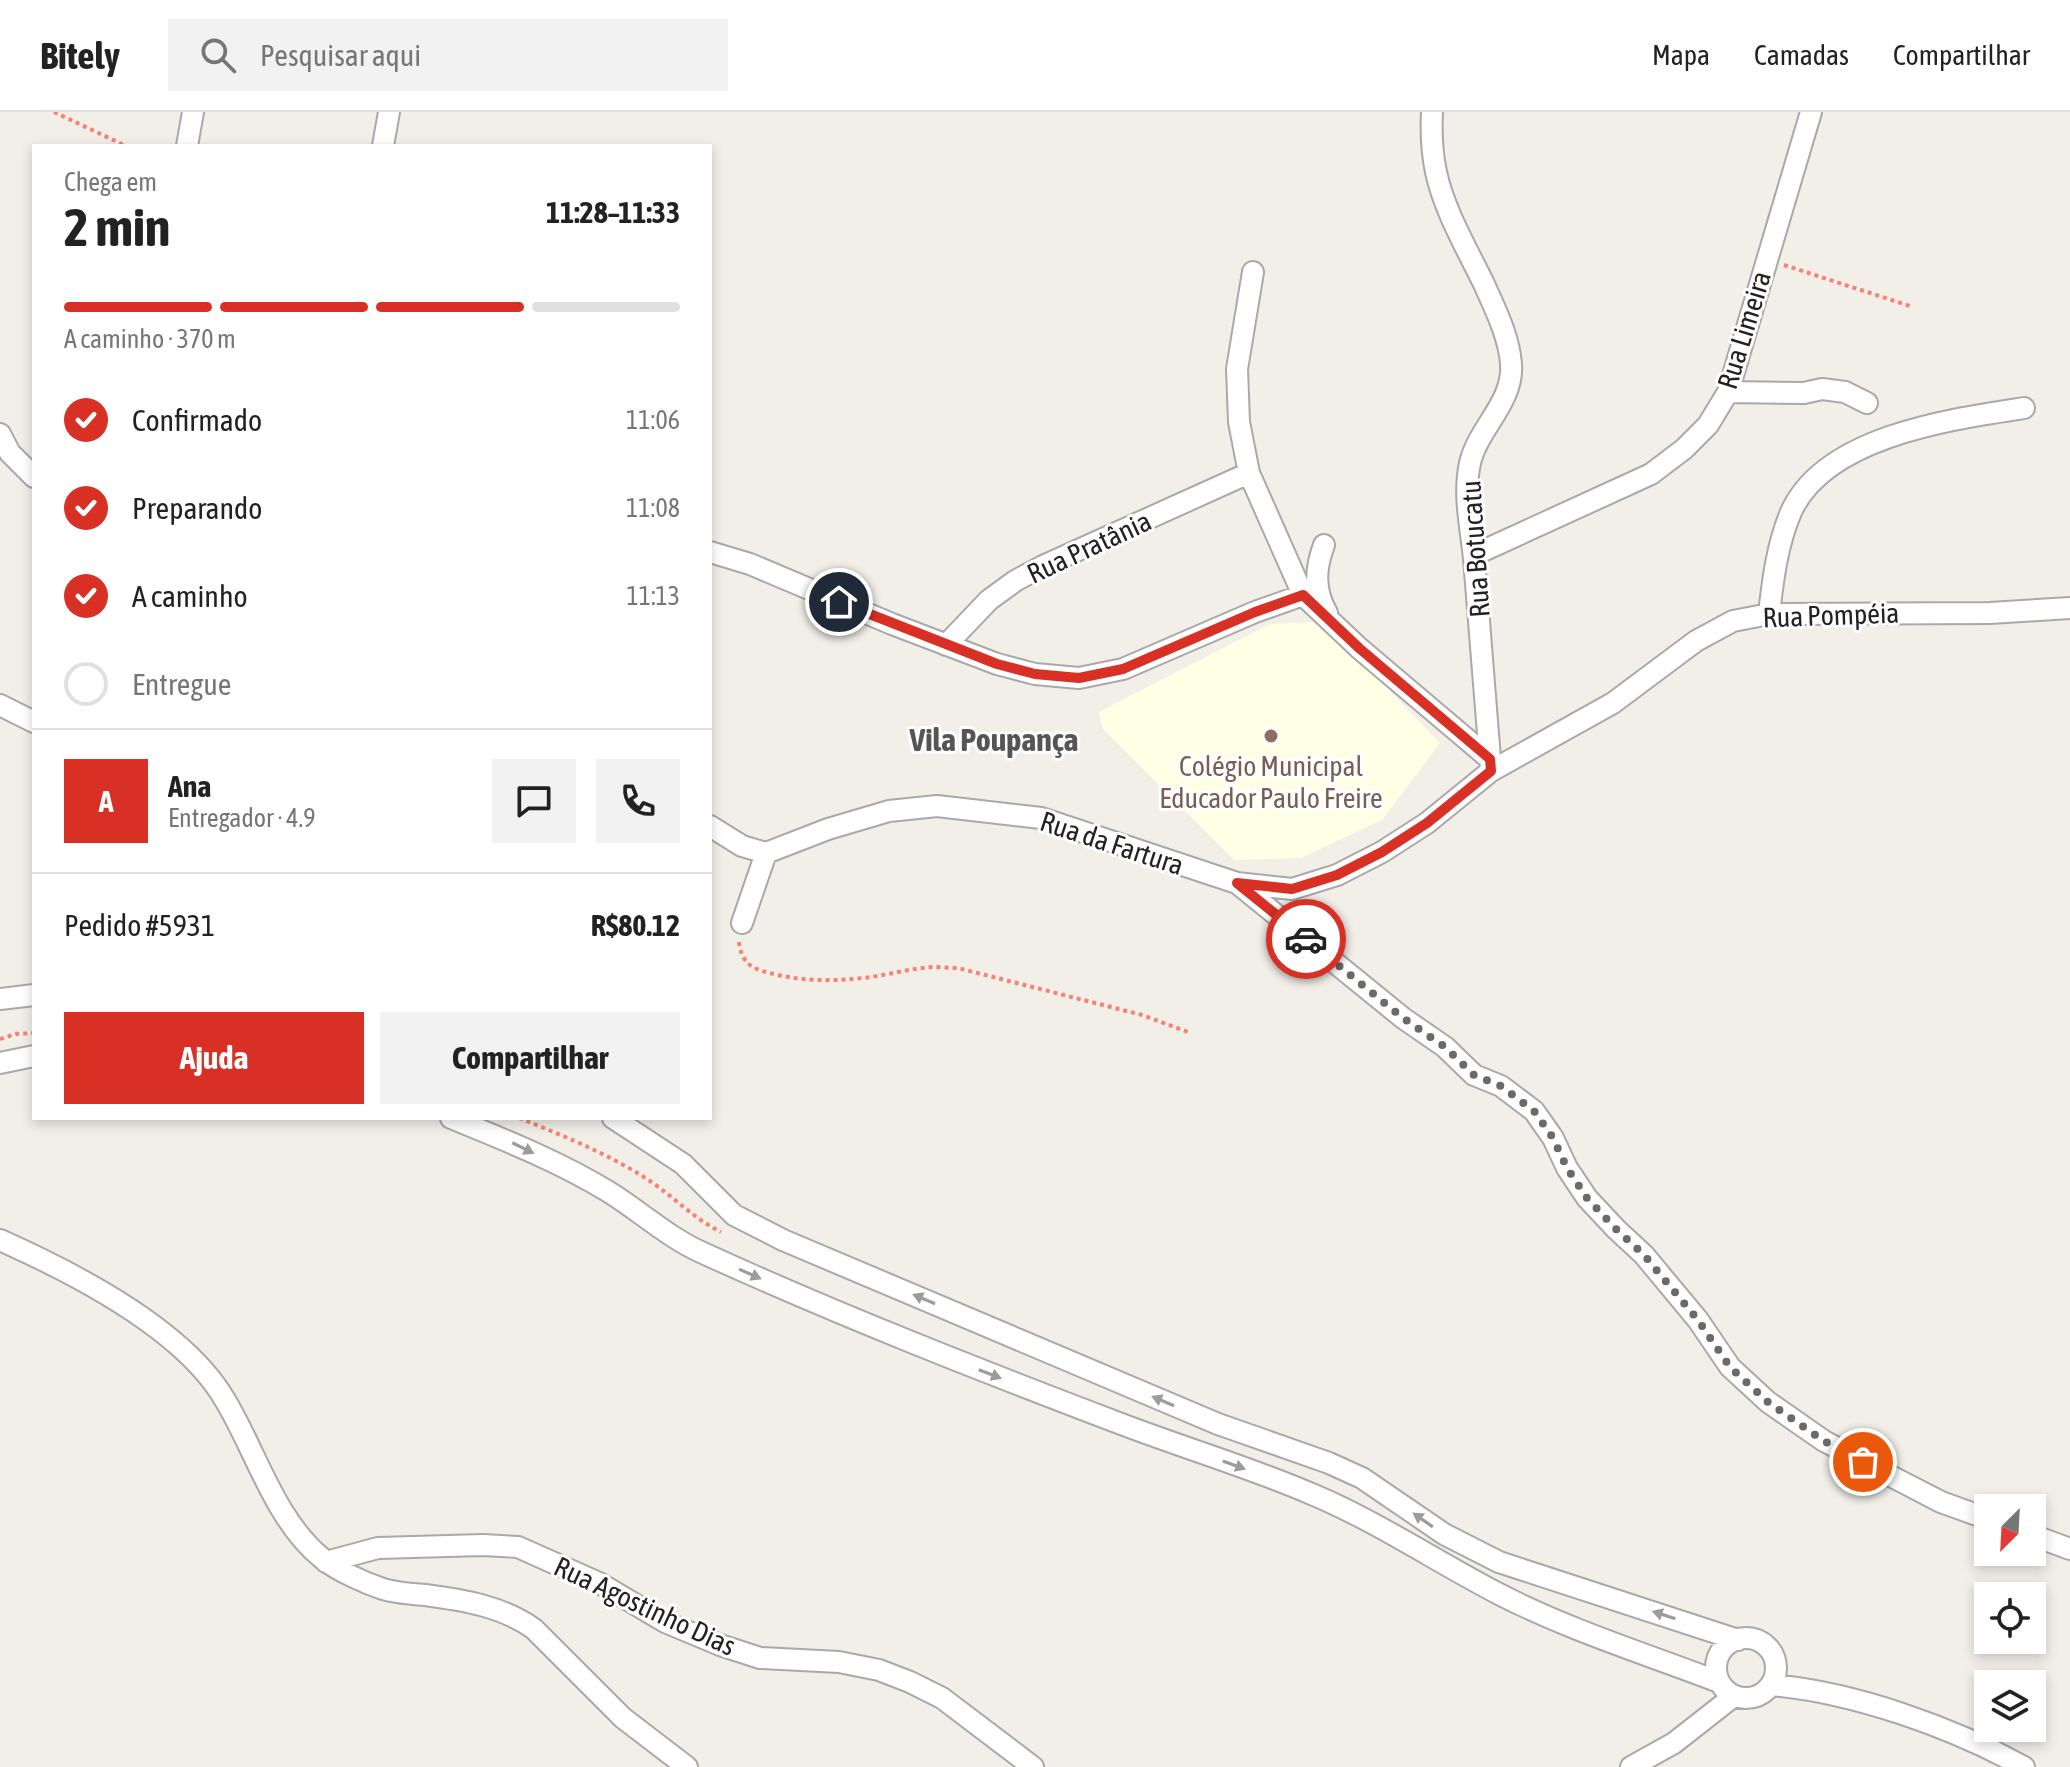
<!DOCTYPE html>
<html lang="pt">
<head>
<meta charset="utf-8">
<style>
	:root { --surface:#fff; --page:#f2f2f2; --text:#222; --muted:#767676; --line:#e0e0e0; --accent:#d93025 }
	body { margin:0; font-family:"Asap Condensed",sans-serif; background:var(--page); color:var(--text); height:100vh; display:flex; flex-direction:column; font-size:30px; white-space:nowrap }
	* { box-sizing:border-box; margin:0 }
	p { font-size:26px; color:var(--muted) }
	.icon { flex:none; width:44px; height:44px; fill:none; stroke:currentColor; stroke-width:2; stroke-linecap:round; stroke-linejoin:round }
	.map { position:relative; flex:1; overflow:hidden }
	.drawer { position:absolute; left:32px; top:32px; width:680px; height:976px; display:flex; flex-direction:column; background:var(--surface); border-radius:0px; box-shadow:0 4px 12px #0003 }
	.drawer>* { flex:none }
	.needle { width:52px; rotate:204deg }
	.buttons { position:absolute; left:1974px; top:1382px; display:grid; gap:16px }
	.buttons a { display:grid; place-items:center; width:72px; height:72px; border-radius:0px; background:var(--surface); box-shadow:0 4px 12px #0003; font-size:40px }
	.pin { position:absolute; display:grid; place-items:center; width:68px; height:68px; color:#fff; margin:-34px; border:4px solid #fff; border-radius:50%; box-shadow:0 2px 8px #0007 }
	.courier { position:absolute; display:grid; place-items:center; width:80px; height:80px; margin:-40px; border:6px solid #d93025; border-radius:50%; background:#fff; color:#222; box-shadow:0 2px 10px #0007 }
	.headline em { font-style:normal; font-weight:700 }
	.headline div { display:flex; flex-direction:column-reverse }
	.headline { display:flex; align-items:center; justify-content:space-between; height:136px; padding:0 32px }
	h1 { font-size:52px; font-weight:700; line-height:60px }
	.bar { display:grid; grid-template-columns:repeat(4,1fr); gap:12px 8px; align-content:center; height:96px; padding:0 32px }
	.bar i { height:10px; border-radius:6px; background:var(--line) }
	.bar .current { background:var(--accent) }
	.bar p { grid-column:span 4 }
	.line { display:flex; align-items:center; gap:20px; padding:0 32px; border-top:2px solid var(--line) }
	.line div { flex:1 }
	.round { display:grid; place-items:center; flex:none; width:84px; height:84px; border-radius:0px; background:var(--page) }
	ol { padding:0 32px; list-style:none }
	li { display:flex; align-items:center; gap:24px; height:88px }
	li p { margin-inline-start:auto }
	li .icon { padding:8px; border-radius:50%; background:var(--accent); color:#fff; stroke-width:4 }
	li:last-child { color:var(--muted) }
	li i { width:44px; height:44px; border:4px solid var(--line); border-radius:50% }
	.button { display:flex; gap:16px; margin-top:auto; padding:16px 32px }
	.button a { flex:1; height:92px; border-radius:0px; background:var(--accent); color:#fff; font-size:32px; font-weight:700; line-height:92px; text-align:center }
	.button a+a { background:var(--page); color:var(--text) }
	header { display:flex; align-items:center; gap:48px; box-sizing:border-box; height:112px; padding:0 40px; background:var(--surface); border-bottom:2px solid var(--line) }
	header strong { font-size:38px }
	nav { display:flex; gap:44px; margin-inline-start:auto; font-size:28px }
	.search { width:560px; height:72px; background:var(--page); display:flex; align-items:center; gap:20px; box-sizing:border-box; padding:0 28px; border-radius:0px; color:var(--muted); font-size:30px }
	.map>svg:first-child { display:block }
</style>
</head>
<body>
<header>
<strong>Bitely</strong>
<div class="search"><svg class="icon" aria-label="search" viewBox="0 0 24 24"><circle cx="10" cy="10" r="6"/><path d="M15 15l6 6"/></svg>Pesquisar aqui</div>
<nav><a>Mapa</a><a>Camadas</a><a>Compartilhar</a></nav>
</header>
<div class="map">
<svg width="2070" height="1655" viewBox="0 0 2070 1655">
	<rect width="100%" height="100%" fill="#f2efe9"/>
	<path fill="#ffffe5" d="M 1315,510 L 1390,579 L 1440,631 L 1382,708 L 1301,746 L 1234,748 L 1102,616 L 1099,600 L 1270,512 Z"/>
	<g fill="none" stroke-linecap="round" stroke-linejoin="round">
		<g stroke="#a9a9a9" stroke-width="24">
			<path id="minor" d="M 1432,0 C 1431,19 1432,41 1436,60 C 1444,98 1467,137 1484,172 C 1495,197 1509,224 1511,252 C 1514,290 1478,316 1470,351 C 1463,383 1471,416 1474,447 C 1480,518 1485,589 1491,659
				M 187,34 L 193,0
				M 383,34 L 389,0
				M 1253,160 L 1237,257 L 1239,310 L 1249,361 L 1303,483 L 1359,536 L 1490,647
				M 1728,280 L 1804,281 L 1822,277 L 1845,280 L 1867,291
				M 0,322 L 10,341 L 34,365
				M 1324,433 C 1315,457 1314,478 1327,501
				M 710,440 L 750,452 L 892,512 L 997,552 L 1035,562 L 1079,566 L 1123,557 L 1255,500 L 1303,483
				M 1474,443 L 1651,362 L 1684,337 L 1708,313 L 1728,280 L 1811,0
				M 1769,502 C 1773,467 1777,433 1791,400 C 1825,324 1952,307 2024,296
				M 946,533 L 989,488 L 1015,469 L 1043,454 L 1249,361
				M 0,593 L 34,610
				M 710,714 L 742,734 L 766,741 L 828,717 L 889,699 L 937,694 L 1041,706 L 1237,771 L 1292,777 L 1337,763 L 1382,740 L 1427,711 L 1491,659 L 1613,591 L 1696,529 L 1733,509 L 1769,502 L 1990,501 L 2070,496
				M 1237,771 L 1403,906 L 1445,935 L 1474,963 L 1501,974 L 1534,999 L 1553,1026 L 1567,1056 L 1587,1086 L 1616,1117 L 1644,1143 L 1698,1208 L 1730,1255 L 1768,1290 L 1824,1329 L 1883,1360 L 1941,1390 L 1988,1407
				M 742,811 L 766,741
				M 0,887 L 34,883
				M 0,951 L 34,944
				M 451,1006 C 505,1028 560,1050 609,1080 C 641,1100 669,1126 703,1141 C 841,1204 982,1259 1124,1313 C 1187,1337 1252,1356 1314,1383 C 1378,1410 1437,1450 1499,1482 C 1569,1518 1646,1542 1719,1570
				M 613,1006 L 683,1052 L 734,1103 L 783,1128 L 1218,1312 L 1329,1351 L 1362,1366 L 1444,1422 L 1499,1450 L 1738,1528
				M 0,1128 C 74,1161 184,1217 225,1288 C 256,1339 275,1409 323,1447 C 338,1459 365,1471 383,1477 C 396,1481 412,1482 425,1483 C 463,1488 502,1494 534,1517 L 623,1606 L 687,1655
				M 2032,1423 L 2070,1437
				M 326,1450 L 378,1436 L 483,1433 L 518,1435 L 601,1472 L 665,1510 L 720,1533 L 760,1546 L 839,1550 L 879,1558 L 910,1570 L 942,1586 L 1033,1655
				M1716 1556a30 30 0 1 1 60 0a30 30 0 1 1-60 0Z
				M 1771,1573 C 1853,1580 1952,1615 2024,1655
				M 1631,1655 L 1674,1631 L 1734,1584"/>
		</g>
		<path stroke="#fa8072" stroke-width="4" stroke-dasharray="4 4" stroke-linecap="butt" d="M 54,0 L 126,34
			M 1784,153 L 1910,194
			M 739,830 C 742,855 756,858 778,863 C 809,870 840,869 871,865 C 892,862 913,856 933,855 C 941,855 950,856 958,856 L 1142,903 L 1188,920
			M 0,927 L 16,922 L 34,921
			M 519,1006 C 564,1024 609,1042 650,1069 C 675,1086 693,1106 721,1120"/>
		<use href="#minor" stroke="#fff" stroke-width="20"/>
	</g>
	<defs><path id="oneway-solid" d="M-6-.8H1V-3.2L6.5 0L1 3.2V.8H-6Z" transform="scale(2)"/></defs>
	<g fill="#9c9c9c">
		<use href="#oneway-solid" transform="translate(523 1036) rotate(26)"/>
		<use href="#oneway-solid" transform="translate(750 1162) rotate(24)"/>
		<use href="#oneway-solid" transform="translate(924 1187) rotate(-157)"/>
		<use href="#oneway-solid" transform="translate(990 1262) rotate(21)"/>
		<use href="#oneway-solid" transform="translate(1163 1289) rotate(-157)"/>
		<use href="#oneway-solid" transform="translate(1234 1353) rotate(20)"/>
		<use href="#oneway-solid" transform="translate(1423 1408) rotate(-145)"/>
		<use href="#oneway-solid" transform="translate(1664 1503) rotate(-162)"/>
	</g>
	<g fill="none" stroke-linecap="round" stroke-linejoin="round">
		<path stroke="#6b6a68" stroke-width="8" stroke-dasharray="0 14.4" d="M 1306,827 L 1403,906 L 1445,935 L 1474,963 L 1501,974 L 1534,999 L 1553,1026 L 1567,1056 L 1587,1086 L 1616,1117 L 1644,1143 L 1698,1208 L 1730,1255 L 1768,1290 L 1824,1329 L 1863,1350"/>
		<path stroke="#d93025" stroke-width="10" d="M 839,490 L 997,552 L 1035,562 L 1079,566 L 1123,557 L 1255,500 L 1303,483 L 1359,536 L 1490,647 L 1491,659 L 1427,711 L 1382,740 L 1337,763 L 1292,777 L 1237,771 L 1306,827"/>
	</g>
	<circle fill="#8d6e63" stroke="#fff" stroke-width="3" cx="1271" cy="624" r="8"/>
	<g text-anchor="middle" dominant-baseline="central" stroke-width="6" stroke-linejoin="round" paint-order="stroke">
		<g font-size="28" fill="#222" stroke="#fff">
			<text transform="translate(1744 218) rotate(-73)">Rua Limeira</text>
			<text transform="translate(1089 435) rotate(-25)">Rua Pratânia</text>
			<text transform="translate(1475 437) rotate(-94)">Rua Botucatu</text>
			<text transform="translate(1831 503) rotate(-2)">Rua Pompéia</text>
			<text transform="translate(1112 731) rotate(18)">Rua da Fartura</text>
			<text transform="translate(645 1494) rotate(25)">Rua Agostinho Dias</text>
		</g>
		<g font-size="28" fill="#785e54" stroke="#fff">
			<text x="1271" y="654">Colégio Municipal<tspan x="1271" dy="32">Educador Paulo Freire</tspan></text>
		</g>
		<g font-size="32" font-weight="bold" fill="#555" stroke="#fff">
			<text x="994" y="627">Vila Poupança</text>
		</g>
	</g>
</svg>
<div class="buttons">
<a><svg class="needle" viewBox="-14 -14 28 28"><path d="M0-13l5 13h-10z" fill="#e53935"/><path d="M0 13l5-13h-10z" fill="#767676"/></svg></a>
<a><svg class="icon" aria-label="locate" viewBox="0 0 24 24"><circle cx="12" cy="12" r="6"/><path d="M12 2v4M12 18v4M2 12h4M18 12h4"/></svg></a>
<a><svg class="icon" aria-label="layers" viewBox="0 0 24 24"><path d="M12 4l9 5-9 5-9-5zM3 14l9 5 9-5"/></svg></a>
</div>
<div class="pin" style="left:1863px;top:1350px;background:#ea580c"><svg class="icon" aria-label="bag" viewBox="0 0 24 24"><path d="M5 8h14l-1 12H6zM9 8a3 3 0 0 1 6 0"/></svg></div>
<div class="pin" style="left:839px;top:490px;background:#1f2937"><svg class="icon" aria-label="home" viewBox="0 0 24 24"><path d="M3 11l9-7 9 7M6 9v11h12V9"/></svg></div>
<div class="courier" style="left:1306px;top:827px"><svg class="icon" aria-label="car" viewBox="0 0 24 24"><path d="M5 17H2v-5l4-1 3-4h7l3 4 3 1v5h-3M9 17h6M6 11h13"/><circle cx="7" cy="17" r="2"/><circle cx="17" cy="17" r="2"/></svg></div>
<section class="drawer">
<div class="headline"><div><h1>2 min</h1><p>Chega em</p></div><em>11:28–11:33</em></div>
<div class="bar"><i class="current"></i><i class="current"></i><i class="current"></i><i></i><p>A caminho · 370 m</p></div>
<ol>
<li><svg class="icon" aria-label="check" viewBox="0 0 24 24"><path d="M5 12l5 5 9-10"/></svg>Confirmado<p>11:06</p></li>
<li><svg class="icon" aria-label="check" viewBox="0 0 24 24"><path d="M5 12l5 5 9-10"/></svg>Preparando<p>11:08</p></li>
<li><svg class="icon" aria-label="check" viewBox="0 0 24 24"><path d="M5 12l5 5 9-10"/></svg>A caminho<p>11:13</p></li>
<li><i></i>Entregue</li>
</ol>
<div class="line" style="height:144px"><b class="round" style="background:var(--accent);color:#fff">A</b><div><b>Ana</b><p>Entregador · 4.9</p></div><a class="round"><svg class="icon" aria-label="chat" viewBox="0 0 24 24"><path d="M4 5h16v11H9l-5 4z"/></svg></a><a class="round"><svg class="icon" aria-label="phone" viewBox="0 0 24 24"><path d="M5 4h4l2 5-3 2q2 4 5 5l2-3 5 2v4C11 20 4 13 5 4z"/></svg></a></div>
<div class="line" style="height:104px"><div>Pedido #5931</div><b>R$80.12</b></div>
<div class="button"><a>Ajuda</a><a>Compartilhar</a></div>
</section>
</div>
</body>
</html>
